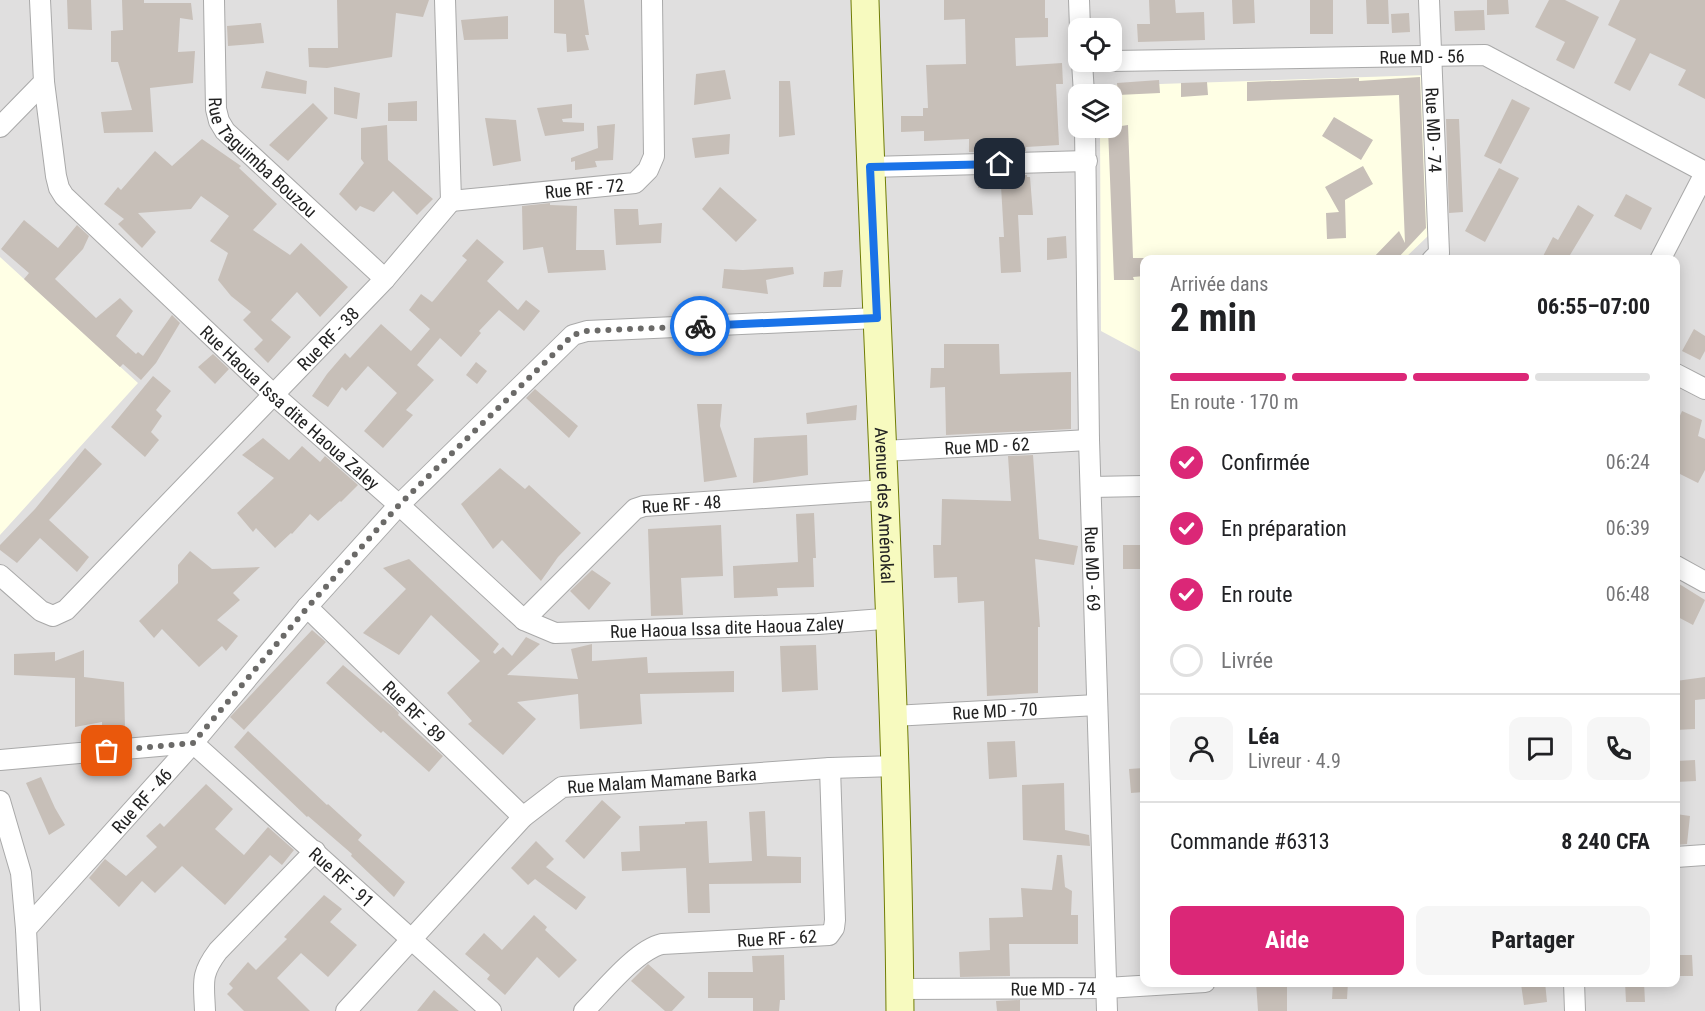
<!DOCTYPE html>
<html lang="fr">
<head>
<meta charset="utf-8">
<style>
	:root { --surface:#fff; --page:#f6f6f6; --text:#202124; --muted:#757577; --line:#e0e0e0; --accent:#db2777 }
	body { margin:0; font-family:"Roboto Condensed",sans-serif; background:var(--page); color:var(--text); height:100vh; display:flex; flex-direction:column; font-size:22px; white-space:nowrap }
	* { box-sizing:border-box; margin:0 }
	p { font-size:20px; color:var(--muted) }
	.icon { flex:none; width:33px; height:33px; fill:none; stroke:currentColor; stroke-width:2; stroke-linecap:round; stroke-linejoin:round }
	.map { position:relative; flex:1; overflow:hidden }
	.drawer { position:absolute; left:1140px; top:255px; width:540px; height:732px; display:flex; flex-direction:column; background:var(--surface); border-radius:12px; box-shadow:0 3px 15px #0003 }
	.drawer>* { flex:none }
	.tools { position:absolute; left:1068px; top:18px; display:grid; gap:12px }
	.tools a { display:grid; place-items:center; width:54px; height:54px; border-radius:12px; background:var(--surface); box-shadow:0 3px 15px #0003; font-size:30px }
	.pin { position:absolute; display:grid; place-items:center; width:51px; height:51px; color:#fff; margin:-26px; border-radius:12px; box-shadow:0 3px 9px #0006 }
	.courier { position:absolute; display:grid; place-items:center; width:60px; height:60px; margin:-30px; border:4px solid #1a73e8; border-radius:50%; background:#fff; color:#222; box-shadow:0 2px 8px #0007 }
	.summary em { font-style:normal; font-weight:700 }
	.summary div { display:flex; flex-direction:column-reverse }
	.summary { display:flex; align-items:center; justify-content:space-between; height:102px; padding:0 30px }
	h1 { font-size:39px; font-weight:700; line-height:45px }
	.bar { display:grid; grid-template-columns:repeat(4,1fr); gap:9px 6px; align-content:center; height:72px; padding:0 30px }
	.bar i { height:8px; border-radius:4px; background:var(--line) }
	.bar .active { background:var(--accent) }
	.bar p { grid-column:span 4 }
	.line { display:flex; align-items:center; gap:15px; padding:0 30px; border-top:2px solid var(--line) }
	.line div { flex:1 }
	.round { display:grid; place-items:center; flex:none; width:63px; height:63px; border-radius:12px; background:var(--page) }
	ol { padding:0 30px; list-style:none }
	li { display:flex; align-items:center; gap:18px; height:66px }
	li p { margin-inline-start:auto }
	li .icon { padding:6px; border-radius:50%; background:var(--accent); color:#fff; stroke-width:4 }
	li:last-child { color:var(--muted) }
	li i { width:33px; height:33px; border:3px solid var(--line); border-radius:50% }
	.primary-button { display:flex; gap:12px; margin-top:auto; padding:12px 30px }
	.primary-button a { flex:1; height:69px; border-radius:12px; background:var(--accent); color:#fff; font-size:24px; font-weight:700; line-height:69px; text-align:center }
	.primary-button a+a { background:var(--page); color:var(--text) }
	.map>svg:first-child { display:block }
</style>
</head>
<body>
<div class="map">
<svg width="1705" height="1011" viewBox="0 0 1705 1011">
	<rect width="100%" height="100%" fill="#f2efe9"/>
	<path fill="#e0dfdf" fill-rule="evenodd" d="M 0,0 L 1705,0 L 1705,1011 L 0,1011 ZM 1078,28 L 1112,28 L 1112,62 L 1078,62 ZM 1078,94 L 1112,94 L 1112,128 L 1078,128 ZM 1144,260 L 1676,260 L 1676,982 L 1144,982 Z"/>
	<path fill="#ffffe5" d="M 1426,75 L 1429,235 L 1404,259 L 1144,260 L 1144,354 L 1101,331 L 1100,128 L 1112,128 L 1112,94 L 1100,94 L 1100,86 Z
		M 0,257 L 138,383 L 0,535 Z"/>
	<path fill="#c7bfb8" d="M 67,0 L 91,0 L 92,30 L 68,29 Z
		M 122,0 L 144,0 L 144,3 L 191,3 L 193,20 L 180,18 L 178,52 L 195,51 L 193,83 L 150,88 L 153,132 L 104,133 L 101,112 L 132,110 L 118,62 L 111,62 L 111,31 L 123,30 Z
		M 337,0 L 429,0 L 423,17 L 396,13 L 392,57 L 327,68 L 309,67 L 308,48 L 338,48 Z
		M 554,0 L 584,0 L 589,35 L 585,35 L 589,50 L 567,52 L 566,34 L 554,33 Z
		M 944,0 L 1045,0 L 1045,18 L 1048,18 L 1048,37 L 1015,38 L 1016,66 L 1062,63 L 1063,84 L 1056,84 L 1059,145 L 1026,147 L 1026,151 L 969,152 L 969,139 L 924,141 L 924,131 L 901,132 L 901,116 L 923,116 L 923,108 L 928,108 L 926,65 L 966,64 L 965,19 L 944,20 Z
		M 1149,0 L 1175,0 L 1176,13 L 1204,12 L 1205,40 L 1138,42 L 1137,24 L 1150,24 Z
		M 1232,0 L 1254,0 L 1255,23 L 1233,24 Z
		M 1310,0 L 1333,0 L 1333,34 L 1310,34 Z
		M 1366,0 L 1388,0 L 1389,24 L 1367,24 Z
		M 1487,0 L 1508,0 L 1509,14 L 1487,15 Z
		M 1549,0 L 1565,0 L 1599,17 L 1574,69 L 1556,60 L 1565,42 L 1535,27 Z
		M 1620,0 L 1705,0 L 1705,99 L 1678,85 L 1686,70 L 1650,53 L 1630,91 L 1614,83 L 1636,39 L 1608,25 Z
		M 1484,10 L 1485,30 L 1455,31 L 1454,11 Z
		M 1409,13 L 1410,32 L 1392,33 L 1391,14 Z
		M 508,16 L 508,39 L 464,40 L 461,20 Z
		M 261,23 L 264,43 L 228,46 L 227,26 Z
		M 725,70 L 731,99 L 694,105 L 696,74 Z
		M 266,71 L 307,81 L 306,94 L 261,88 Z
		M 1420,77 L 1426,228 L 1396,260 L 1371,260 L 1399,231 L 1405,243 L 1399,95 L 1247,101 L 1247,82 L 1359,78 L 1359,81 Z
		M 1159,80 L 1160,93 L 1118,95 L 1117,83 Z
		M 779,81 L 790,81 L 795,135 L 779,137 Z
		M 1207,82 L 1208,95 L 1181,97 L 1181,83 Z
		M 334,87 L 360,93 L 357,119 L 334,114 Z
		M 1512,99 L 1530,108 L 1501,164 L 1484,156 Z
		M 417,101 L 417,121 L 388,121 L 388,103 Z
		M 313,103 L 328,118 L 288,161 L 269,145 Z
		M 572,104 L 572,118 L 562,119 L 563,122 L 584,123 L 584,131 L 545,136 L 537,108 Z
		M 1334,117 L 1373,140 L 1361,160 L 1322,136 Z
		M 485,118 L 516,120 L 521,161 L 493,166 Z
		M 1446,119 L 1459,119 L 1463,212 L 1449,213 Z
		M 615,124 L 613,160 L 595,161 L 597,167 L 575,170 L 575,161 L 571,162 L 571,158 L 598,148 L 597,126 Z
		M 387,125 L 388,160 L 433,199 L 417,215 L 393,191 L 374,212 L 360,206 L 356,211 L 339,194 L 364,163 L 361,159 L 361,128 Z
		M 1128,125 L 1133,258 L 1144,258 L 1144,276 L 1133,277 L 1134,280 L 1114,280 L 1108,128 Z
		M 730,134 L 729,154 L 695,158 L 692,138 Z
		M 202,139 L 241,166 L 239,168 L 277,204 L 253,230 L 290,255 L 301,243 L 348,287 L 320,317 L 297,292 L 271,320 L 291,337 L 268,363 L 254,349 L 263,340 L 243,320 L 251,312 L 231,296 L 218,280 L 228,253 L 210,241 L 229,216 L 201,196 L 191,209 L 138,213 L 156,232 L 142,248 L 118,224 L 124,219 L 104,204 L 118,187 L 121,190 L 155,151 L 172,166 Z
		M 1363,166 L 1373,184 L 1345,200 L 1346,238 L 1327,239 L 1326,213 L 1339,212 L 1325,187 Z
		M 1499,168 L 1519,178 L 1485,242 L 1465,231 Z
		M 1027,175 L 1027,177 L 1030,177 L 1033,215 L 1018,215 L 1021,272 L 1001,273 L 999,237 L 1004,237 L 1001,186 L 978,188 L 978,176 Z
		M 720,187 L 757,220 L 736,242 L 702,209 Z
		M 1626,194 L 1652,208 L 1641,230 L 1614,216 Z
		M 550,203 L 550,205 L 577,206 L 576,250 L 604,250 L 606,270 L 548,273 L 543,247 L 523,250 L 522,206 Z
		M 1578,205 L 1594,215 L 1567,260 L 1541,260 L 1553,237 L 1558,240 Z
		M 614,209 L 638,209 L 639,225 L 662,223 L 661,243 L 616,245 Z
		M 24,220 L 58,248 L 77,225 L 89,236 L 83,249 L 55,279 L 96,318 L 120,298 L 133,311 L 116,336 L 136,354 L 138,352 L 143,356 L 172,315 L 180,323 L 156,363 L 141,380 L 123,364 L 120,367 L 24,279 L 29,273 L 1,249 Z
		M 1066,236 L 1067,258 L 1047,260 L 1047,238 Z
		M 477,239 L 504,262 L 487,281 L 518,310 L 526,300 L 540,311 L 524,331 L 499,310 L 479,331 L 481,333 L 461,357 L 440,338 L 417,365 L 434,380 L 406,410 L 413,415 L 383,448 L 364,431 L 397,393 L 368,366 L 346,391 L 342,387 L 328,407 L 312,396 L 327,374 L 345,353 L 350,358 L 381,324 L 411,351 L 430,329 L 409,310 L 421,294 L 432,302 L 434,300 L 467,260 L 462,256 Z
		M 793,267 L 794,274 L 766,280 L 768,294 L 722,288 L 724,269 L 743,270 Z
		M 843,270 L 841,287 L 823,287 L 824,272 Z
		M 1694,329 L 1705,336 L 1705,351 L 1700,360 L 1682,351 Z
		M 944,344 L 999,344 L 1000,374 L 1071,372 L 1071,429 L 946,435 L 945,387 L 930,388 L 931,368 L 944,368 Z
		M 213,354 L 229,369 L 215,384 L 198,367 Z
		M 476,362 L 487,371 L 477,384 L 466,375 Z
		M 153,376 L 171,391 L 156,410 L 162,416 L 151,432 L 159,440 L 145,457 L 111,427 Z
		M 535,389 L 578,426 L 569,438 L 526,398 Z
		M 697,404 L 722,404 L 720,426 L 737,477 L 704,482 Z
		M 857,405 L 856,420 L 807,424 L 806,413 Z
		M 1682,411 L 1702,420 L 1698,436 L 1705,439 L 1705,470 L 1698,483 L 1676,472 L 1676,425 Z
		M 807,435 L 808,475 L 753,483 L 754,438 Z
		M 263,438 L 289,460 L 302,446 L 320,462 L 325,456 L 358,485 L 341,502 L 340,501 L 318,521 L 310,514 L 292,534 L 291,533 L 275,548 L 256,528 L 253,532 L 237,513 L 274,478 L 242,455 Z
		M 85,448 L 102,464 L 49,520 L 89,557 L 77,572 L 40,538 L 17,563 L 0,550 L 0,545 L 35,509 Z
		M 1033,455 L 1039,539 L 1078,546 L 1074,565 L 1035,559 L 1040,627 L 1038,627 L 1038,693 L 987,696 L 984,601 L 958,603 L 957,577 L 934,578 L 933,545 L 941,545 L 942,499 L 1011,501 L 1008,456 Z
		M 500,468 L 525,489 L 529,485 L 581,533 L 558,557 L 541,581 L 502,540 L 493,549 L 461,504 Z
		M 814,513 L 816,558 L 813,558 L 814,587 L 777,588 L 778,596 L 734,598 L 733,566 L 798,562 L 796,514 Z
		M 721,525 L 723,576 L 681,578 L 683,615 L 651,616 L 648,529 Z
		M 1123,545 L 1144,545 L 1144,569 L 1123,569 Z
		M 190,551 L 212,569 L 260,567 L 233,593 L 240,600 L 217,620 L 238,636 L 226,651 L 222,646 L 199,667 L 162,629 L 154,638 L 139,621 L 178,583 L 178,565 Z
		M 409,559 L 499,644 L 493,652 L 495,654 L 503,647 L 512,656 L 526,637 L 540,644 L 507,675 L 578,679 L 571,649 L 592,644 L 592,661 L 647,657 L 648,673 L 734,671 L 734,692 L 640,694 L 642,724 L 580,729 L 578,694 L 517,702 L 536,719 L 503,755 L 468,724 L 472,721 L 447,693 L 480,661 L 431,615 L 399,655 L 363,633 L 406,589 L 383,568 Z
		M 592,570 L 611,583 L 589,610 L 570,591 Z
		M 1676,582 L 1705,600 L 1693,625 L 1676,616 Z
		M 312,630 L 326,642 L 244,730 L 230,717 Z
		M 816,645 L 818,690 L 782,692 L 780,646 Z
		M 84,650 L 84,677 L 124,682 L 125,729 L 102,735 L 102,722 L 75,727 L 75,678 L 14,675 L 14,654 L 55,652 L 55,661 Z
		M 343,665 L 394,708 L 399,713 L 398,715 L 443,756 L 429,772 L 383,731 L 381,733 L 326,683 Z
		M 1705,677 L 1705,699 L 1695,700 L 1695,729 L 1676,730 L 1676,681 Z
		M 248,731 L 327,805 L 328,804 L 362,835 L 358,840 L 405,882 L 394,897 L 351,856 L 352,854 L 308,816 L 307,817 L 234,747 Z
		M 1015,741 L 1017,777 L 989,779 L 987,742 Z
		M 1695,760 L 1696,781 L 1676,782 L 1676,761 Z
		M 1144,768 L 1144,792 L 1131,793 L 1129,769 Z
		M 41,777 L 55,808 L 65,825 L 49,835 L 26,783 Z
		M 1064,783 L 1065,830 L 1089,835 L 1090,846 L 1023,840 L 1022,785 Z
		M 206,784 L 233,809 L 215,829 L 244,855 L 268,827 L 294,850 L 282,865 L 270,855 L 225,905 L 182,866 L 155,893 L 142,881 L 119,907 L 89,878 L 105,859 L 126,876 L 157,847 L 146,836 L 160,823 L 164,827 Z
		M 602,800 L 621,817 L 584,859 L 565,841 Z
		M 765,811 L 767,856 L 801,857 L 801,883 L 709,884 L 710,913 L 688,913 L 686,868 L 622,871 L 621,852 L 640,851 L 639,826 L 685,824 L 685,822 L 707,821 L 709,863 L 752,861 L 749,812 Z
		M 1676,814 L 1690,816 L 1687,844 L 1676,845 Z
		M 536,841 L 554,859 L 546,867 L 586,897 L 576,910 L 535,879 L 528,885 L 511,868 Z
		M 1057,855 L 1062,855 L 1065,887 L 1072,891 L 1071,915 L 1078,915 L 1078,944 L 1009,944 L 1010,976 L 960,977 L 959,952 L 990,950 L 989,918 L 1023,917 L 1021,888 L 1052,890 Z
		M 324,895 L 342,909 L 330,922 L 357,945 L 328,977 L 301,953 L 277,978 L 310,1011 L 244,1011 L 227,994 L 233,988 L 229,984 L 248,962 L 256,970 L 287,939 L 284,937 Z
		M 534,915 L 547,927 L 545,930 L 577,960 L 559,978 L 537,957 L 505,995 L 487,979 L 490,975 L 465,954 L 484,933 L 502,950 Z
		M 784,955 L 785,1000 L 780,1000 L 779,1011 L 753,1011 L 753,998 L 708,998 L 708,972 L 753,972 L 752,956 Z
		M 1676,955 L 1692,955 L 1693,976 L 1676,976 Z
		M 648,964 L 685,997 L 672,1011 L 665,1011 L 631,981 Z
		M 1256,982 L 1287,982 L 1287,1011 L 1258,1011 Z
		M 1333,982 L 1348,982 L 1347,999 L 1332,999 Z
		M 1545,982 L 1547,1002 L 1524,1005 L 1521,984 Z
		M 1625,982 L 1644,982 L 1645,1002 L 1626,1002 Z
		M 434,990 L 459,1011 L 417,1011 Z
		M 1020,1000 L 1020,1011 L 997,1011 L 996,1001 Z"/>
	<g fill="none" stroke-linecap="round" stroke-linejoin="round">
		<g stroke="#a9a9a9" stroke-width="22">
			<g id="minor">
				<path id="s1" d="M 214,0 L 216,109 L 219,121 L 225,131 L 385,279"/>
				<path d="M 1079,0 L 1080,28"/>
				<path id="s2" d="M 1429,0 L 1439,253 L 1432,260"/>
				<path id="s3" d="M 1112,61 L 1485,55 L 1705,172"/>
				<path id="s4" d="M 44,82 L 56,176 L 59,188 L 64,196 L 275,396 L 399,505 L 524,620 L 555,633 L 818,624 L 883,619"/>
				<path d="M 1084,94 L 1082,62 L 1084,62"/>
				<path d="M 0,127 L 44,82 L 40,0"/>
				<path id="s5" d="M 1085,128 L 1089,440 L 1107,1011"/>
				<path d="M 870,167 L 1087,161"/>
				<path id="s6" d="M 451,201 L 635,183 L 648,170 L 654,156 L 652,0"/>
				<path d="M 1660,260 L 1705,173"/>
				<path d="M 1676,374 L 1705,389"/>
				<path id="s7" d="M 883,451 L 1089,440"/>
				<path d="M 1091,487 L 1144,486"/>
				<path d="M 1676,566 L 1705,582"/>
				<path id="s8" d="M 0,575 L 41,611 L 53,616 L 66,610 L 385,279 L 451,201 L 445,0"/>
				<path id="s9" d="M 307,607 L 523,817"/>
				<path id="s10" d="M 524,620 L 635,509 L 644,506 L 885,490"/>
				<path id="s11" d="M 893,716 L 1097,705"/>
				<path id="s12" d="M 0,760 L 193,743 L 491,1011"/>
				<path d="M 0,801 L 21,873 L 26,929"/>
				<path d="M 1676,857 L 1705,855"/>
				<path d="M 1574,982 L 1575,1011"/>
				<path id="s13" d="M 900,989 L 1106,988 L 1205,982"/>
				<path id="s14" d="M 30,1011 L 26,929 L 193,743 L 307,607 L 399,505 L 573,335 L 587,331 L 877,318"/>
				<path d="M 205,1011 C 204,982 200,975 218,951 L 315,851"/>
				<path id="s15" d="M 346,1011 L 523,817 L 562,787 L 830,768 L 896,766"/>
				<path id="s16" d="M 584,1011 C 603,992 636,950 662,944 L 829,935 L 834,928 L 835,920 L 830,768"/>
			</g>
		</g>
		<g stroke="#707d05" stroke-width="29">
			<g id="secondary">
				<path id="s17" d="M 865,0 C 875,337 897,674 900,1011"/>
			</g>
		</g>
		<use href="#minor" stroke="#fff" stroke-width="20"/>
		<use href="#secondary" stroke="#f7fabf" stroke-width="27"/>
	</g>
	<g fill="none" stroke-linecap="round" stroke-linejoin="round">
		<path stroke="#6b6a68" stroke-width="6" stroke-dasharray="0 10.8" d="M 107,751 L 193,743 L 307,608 L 399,505 L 573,335 L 587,331 L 700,326"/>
		<path stroke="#1a73e8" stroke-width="8" d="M 700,326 L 877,318 L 870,167 L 1000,164"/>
	</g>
	<g text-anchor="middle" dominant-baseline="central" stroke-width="5" stroke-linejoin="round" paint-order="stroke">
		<g font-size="18" fill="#222" stroke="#fff">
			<text stroke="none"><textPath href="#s3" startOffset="310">Rue MD - 56</textPath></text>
			<text stroke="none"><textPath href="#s2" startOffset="130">Rue MD - 74</textPath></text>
			<text stroke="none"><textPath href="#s1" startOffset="176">Rue Taguimba Bouzou</textPath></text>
			<text stroke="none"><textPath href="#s6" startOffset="134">Rue RF - 72</textPath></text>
			<text stroke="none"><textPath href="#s8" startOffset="459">Rue RF - 38</textPath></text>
			<text stroke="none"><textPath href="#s4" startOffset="426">Rue Haoua Issa dite Haoua Zaley</textPath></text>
			<text stroke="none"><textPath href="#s7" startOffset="104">Rue MD - 62</textPath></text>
			<text stroke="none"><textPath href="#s10" startOffset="204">Rue RF - 48</textPath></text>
			<text stroke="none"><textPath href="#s17" startOffset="506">Avenue des Aménokal</textPath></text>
			<text stroke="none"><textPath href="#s5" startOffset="441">Rue MD - 69</textPath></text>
			<text stroke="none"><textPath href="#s4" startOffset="948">Rue Haoua Issa dite Haoua Zaley</textPath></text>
			<text stroke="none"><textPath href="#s11" startOffset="102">Rue MD - 70</textPath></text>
			<text stroke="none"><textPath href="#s9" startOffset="150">Rue RF - 89</textPath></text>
			<text stroke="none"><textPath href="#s15" startOffset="412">Rue Malam Mamane Barka</textPath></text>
			<text stroke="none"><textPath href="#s14" startOffset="255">Rue RF - 46</textPath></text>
			<text stroke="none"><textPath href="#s12" startOffset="394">Rue RF - 91</textPath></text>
			<text stroke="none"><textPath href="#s16" startOffset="219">Rue RF - 62</textPath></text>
			<text stroke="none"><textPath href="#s13" startOffset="153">Rue MD - 74</textPath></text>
		</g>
	</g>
</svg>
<div class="tools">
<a><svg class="icon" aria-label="locate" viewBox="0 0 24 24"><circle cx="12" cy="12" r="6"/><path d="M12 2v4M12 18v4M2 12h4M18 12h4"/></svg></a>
<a><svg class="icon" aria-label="layers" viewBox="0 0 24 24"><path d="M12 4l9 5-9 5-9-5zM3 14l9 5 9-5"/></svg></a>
</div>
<div class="pin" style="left:107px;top:751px;background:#ea580c"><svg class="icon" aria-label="bag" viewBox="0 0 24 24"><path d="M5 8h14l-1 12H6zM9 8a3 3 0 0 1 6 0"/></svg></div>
<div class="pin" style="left:1000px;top:164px;background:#1f2937"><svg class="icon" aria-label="home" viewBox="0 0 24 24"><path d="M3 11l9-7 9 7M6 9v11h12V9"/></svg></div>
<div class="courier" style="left:700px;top:326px"><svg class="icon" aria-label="bike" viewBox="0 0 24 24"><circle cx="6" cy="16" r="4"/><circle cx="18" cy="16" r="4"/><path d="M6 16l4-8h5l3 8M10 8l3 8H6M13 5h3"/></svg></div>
<section class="drawer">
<div class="summary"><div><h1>2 min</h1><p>Arrivée dans</p></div><em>06:55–07:00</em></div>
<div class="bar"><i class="active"></i><i class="active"></i><i class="active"></i><i></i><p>En route · 170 m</p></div>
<ol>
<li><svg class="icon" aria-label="check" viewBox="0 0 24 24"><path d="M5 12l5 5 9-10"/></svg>Confirmée<p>06:24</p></li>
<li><svg class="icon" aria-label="check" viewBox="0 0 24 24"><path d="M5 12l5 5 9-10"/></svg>En préparation<p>06:39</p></li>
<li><svg class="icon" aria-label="check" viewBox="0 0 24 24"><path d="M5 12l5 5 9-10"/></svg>En route<p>06:48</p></li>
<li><i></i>Livrée</li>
</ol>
<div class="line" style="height:108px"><a class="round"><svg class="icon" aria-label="person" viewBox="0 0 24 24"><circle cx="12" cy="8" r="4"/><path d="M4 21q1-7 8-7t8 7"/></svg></a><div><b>Léa</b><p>Livreur · 4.9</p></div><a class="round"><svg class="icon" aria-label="chat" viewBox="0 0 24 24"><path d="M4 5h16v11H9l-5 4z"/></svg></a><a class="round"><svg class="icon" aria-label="phone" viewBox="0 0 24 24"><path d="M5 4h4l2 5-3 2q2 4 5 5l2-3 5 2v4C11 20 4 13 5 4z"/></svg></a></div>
<div class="line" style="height:78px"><div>Commande #6313</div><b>8 240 CFA</b></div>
<div class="primary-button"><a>Aide</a><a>Partager</a></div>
</section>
</div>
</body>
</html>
